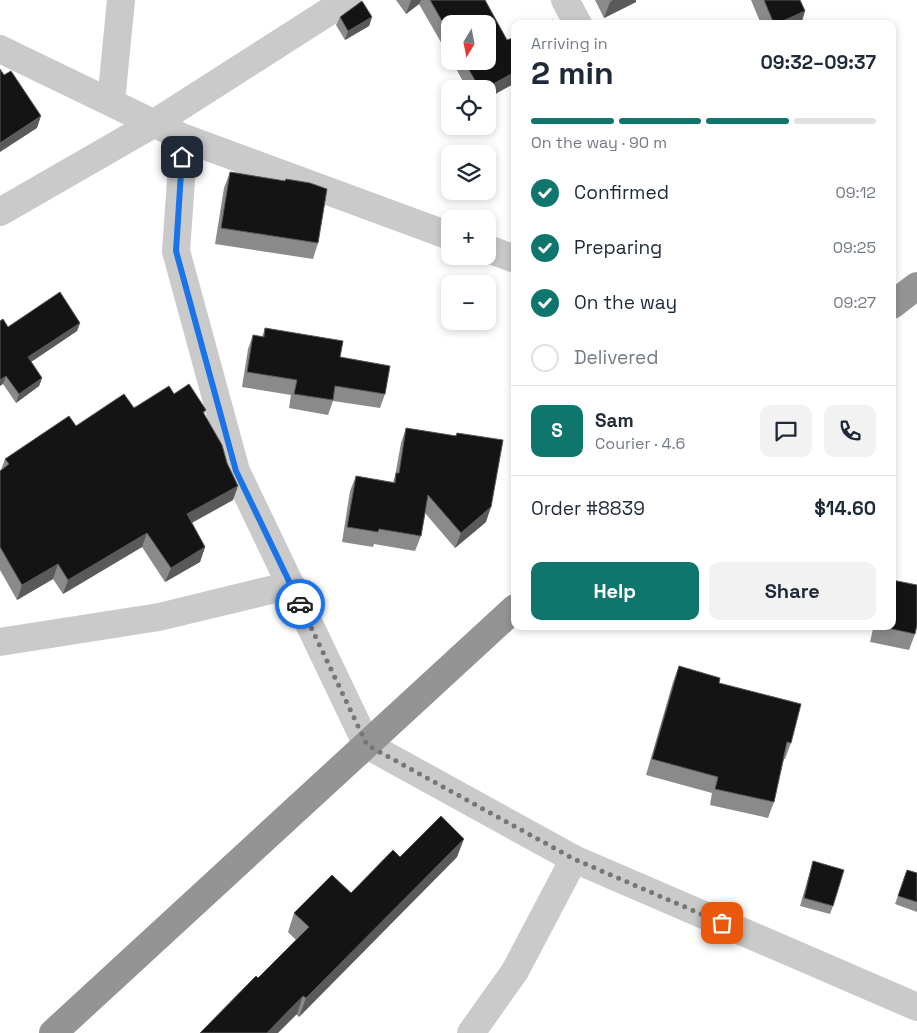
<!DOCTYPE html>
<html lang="en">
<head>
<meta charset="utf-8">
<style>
	:root { --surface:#fff; --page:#f2f2f3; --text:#1f2937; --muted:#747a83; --line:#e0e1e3; --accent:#0f766e }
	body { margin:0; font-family:"Space Grotesk",sans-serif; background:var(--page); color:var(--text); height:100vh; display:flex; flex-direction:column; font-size:19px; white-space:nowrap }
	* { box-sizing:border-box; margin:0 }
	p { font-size:16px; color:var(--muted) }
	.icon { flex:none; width:28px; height:28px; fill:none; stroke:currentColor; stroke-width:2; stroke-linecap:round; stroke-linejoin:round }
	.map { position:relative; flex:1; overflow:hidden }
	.drawer { position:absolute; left:511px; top:20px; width:385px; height:610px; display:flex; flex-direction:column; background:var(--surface); border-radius:10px; box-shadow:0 2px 8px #0003 }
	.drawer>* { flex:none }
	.needle { width:32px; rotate:190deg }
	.tools { position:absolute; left:441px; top:15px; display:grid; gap:10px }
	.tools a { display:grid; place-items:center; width:55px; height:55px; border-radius:10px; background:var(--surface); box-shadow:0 2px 8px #0003; font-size:25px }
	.pin { position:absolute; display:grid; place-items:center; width:42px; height:42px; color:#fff; margin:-21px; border-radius:10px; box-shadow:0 2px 8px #0006 }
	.courier { position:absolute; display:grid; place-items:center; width:50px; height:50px; margin:-25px; border:4px solid #1a73e8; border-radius:50%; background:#fff; color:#222; box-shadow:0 1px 6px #0007 }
	.overview em { font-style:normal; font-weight:800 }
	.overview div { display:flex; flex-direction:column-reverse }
	.overview { display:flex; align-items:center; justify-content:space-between; height:85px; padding:0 20px }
	h1 { font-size:32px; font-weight:800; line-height:38px }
	.bar { display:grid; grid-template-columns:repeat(4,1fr); gap:8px 5px; align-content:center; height:60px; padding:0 20px }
	.bar i { height:6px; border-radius:4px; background:var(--line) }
	.bar .on { background:var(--accent) }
	.bar p { grid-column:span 4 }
	.line { display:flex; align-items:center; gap:12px; padding:0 20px; border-top:1px solid var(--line) }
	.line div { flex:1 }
	.round { display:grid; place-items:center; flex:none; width:52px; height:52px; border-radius:10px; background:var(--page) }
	ol { padding:0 20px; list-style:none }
	li { display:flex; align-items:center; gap:15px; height:55px }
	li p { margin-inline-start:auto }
	li .icon { padding:5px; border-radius:50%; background:var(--accent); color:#fff; stroke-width:4 }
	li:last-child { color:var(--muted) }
	li i { width:28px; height:28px; border:2px solid var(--line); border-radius:50% }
	.action { display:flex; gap:10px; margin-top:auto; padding:10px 20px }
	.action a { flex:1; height:58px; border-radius:10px; background:var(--accent); color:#fff; font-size:20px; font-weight:800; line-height:58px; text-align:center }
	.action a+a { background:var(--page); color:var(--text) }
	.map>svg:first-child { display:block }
</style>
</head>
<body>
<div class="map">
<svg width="917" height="1033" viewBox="0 0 917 1033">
	<rect width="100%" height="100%" fill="#fff"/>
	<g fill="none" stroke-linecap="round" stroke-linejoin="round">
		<path stroke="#cacaca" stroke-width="28" d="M 565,0 L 578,24
			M 0,49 L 184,138 L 450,236
			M 111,102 L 121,0
			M 184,138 L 176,251 L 236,471 L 367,745 L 574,859 L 917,1007
			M 0,212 L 153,124 L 347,0
			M 488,249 L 515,259
			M 0,642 L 159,617 L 291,585
			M 471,1033 L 515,971 L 574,859"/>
		<path stroke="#949494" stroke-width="28" d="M 892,305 L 917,286
			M 53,1033 L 515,608"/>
	</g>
	<path fill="#8a8a8a" d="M 396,0 L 485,0 L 515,83 L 488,98 L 488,89 L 467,89 L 452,61 L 488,61 L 450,24 L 450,58 L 419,4 L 406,14 Z
		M 595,0 L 636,0 L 636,2 L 604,18 Z
		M 751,0 L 800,0 L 805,11 L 801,24 L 761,24 Z
		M 340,17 L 372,17 L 369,26 L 345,40 L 336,25 Z
		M 230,172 L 285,181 L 286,179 L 318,243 L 313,259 L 215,244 L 224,188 Z
		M 80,323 L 77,331 L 31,362 L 42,378 L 39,386 L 16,403 L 3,384 L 8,327 Z
		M 265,328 L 340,357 L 385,394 L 380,408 L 333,401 L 328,415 L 289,408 L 291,395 L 242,387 L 248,349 L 253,335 L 262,337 Z
		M 174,394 L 206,410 L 204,414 L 233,500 L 192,523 L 205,547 L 200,562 L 165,582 L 142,547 L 63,594 L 53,579 L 17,600 L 0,570 L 0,471 L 1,470 L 5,459 L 76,426 Z
		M 406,428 L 455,436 L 457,433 L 486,522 L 455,548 L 425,513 L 421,536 L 415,551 L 374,544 L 373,547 L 342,542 L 350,491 L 356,476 L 393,482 L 395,476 L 401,443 Z
		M 855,626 L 892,626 L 915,634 L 909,650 L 870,642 L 873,629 Z
		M 679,666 L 719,683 L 791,743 L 785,759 L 784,759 L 774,802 L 768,818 L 710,805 L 712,793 L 646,775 L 673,682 Z
		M 400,857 L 457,857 L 299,1017 L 258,978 L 296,940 L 288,932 L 294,913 L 351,893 Z
		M 813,861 L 833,906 L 830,914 L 800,906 Z
		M 907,870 L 917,873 L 917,912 L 895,904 Z"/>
	<path fill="#5a5a5a" d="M 411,0 L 421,0 L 419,4 L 406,14 Z
		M 613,0 L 636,0 L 636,2 L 604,18 L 610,2 Z
		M 805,11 L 801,24 L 776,24 Z
		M 372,17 L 369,26 L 345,40 L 348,31 Z
		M 515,72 L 515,83 L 488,98 L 488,89 L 484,89 Z
		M 41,116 L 37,128 L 0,152 L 0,143 Z
		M 80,323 L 77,331 L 25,366 L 28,357 Z
		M 6,376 L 3,384 L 0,386 L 0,380 Z
		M 42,378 L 39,386 L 16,403 L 19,394 Z
		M 238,486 L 233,500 L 182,528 L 187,514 Z
		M 491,507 L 486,522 L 455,548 L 461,533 Z
		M 147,533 L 142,547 L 63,594 L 68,580 Z
		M 205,547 L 200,562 L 165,582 L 171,568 Z
		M 58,564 L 53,579 L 17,600 L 22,585 Z
		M 464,839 L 457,857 L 299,1017 L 306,998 Z
		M 303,996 L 297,1014 L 278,1033 L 267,1033 Z"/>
	<path fill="#141414" stroke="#5a5a5a" d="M 430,0 L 485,0 L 507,40 L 515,37 L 515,72 L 484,89 L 480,89 L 464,61 L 488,61 L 488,24 L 450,24 L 450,35 Z
		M 764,0 L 800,0 L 805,11 L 776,24 L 774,24 Z
		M 362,1 L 372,17 L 348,31 L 340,17 Z
		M 553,20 L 555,24 L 544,24 Z
		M 0,69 L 4,75 L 11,71 L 41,116 L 0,143 Z
		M 230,172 L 285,181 L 286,179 L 310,183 L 327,189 L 318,243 L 221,228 Z
		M 60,292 L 80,323 L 28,357 L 42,378 L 19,394 L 6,376 L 0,380 L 0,321 L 3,319 L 8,327 Z
		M 265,328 L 343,341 L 340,357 L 390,366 L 385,394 L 335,386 L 333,400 L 294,394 L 297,380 L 247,372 L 253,335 L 264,337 Z
		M 189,384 L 206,410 L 203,412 L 222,445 L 227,463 L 238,486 L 187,514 L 205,547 L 171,568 L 147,533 L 68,580 L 58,564 L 22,585 L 0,547 L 0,471 L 9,464 L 5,459 L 69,416 L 76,426 L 124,394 L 134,408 L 169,386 L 174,394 Z
		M 406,428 L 456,436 L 457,433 L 503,440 L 491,507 L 461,533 L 428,495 L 421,536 L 379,529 L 378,532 L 347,527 L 356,476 L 395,483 L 396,473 L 399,473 Z
		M 892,580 L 917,585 L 917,625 L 915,634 L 878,626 L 892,626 Z
		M 679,666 L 720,678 L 719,683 L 801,704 L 791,743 L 787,742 L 774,802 L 715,789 L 718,777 L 652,759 Z
		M 441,816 L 464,839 L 306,998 L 303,996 L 267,1033 L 200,1033 L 256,976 L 258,978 L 309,927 L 294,913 L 332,875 L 351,893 L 393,850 L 400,857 Z
		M 813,861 L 844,870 L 833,906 L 804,898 Z
		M 907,870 L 917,873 L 917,902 L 898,896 Z"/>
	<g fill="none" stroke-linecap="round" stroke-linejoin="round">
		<path stroke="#767676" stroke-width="5" stroke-dasharray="0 9" d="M 300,604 L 367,745 L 574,859 L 722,923"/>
		<path stroke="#1a73e8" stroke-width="6" d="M 182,157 L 176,251 L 236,471 L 300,604"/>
	</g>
</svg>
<div class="tools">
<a><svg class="needle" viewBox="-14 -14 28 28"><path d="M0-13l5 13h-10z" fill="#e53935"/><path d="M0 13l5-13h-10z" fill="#747a83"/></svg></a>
<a><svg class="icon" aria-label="locate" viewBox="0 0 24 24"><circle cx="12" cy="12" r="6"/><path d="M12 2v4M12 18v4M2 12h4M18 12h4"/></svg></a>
<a><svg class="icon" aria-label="layers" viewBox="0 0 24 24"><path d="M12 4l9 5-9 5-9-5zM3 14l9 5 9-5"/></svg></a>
<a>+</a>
<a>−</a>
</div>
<div class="pin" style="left:722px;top:923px;background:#ea580c"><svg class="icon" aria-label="bag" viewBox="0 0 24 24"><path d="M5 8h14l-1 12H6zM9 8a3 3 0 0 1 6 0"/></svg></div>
<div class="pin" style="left:182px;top:157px;background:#1f2937"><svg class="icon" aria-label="home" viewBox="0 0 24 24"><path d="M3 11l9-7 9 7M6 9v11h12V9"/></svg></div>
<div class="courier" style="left:300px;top:604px"><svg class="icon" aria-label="car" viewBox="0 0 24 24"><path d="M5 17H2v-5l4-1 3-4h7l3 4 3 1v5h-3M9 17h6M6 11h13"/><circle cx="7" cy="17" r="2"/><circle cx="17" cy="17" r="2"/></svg></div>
<section class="drawer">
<div class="overview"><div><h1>2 min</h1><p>Arriving in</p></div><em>09:32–09:37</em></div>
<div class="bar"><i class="on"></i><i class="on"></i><i class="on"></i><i></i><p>On the way · 90 m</p></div>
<ol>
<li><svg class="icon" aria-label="check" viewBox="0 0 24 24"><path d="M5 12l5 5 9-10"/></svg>Confirmed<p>09:12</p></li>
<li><svg class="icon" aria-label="check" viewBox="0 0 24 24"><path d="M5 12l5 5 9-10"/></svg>Preparing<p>09:25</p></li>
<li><svg class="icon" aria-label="check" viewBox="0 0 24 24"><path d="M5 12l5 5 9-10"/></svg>On the way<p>09:27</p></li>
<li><i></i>Delivered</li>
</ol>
<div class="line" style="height:90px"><b class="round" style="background:var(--accent);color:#fff">S</b><div><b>Sam</b><p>Courier · 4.6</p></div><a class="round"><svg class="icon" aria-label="chat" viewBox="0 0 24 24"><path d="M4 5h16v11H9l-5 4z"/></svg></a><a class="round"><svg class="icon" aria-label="phone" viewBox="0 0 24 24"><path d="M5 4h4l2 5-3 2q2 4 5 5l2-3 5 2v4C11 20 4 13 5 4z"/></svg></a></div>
<div class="line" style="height:65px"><div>Order #8839</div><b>$14.60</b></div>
<div class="action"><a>Help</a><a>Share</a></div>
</section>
</div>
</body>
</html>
